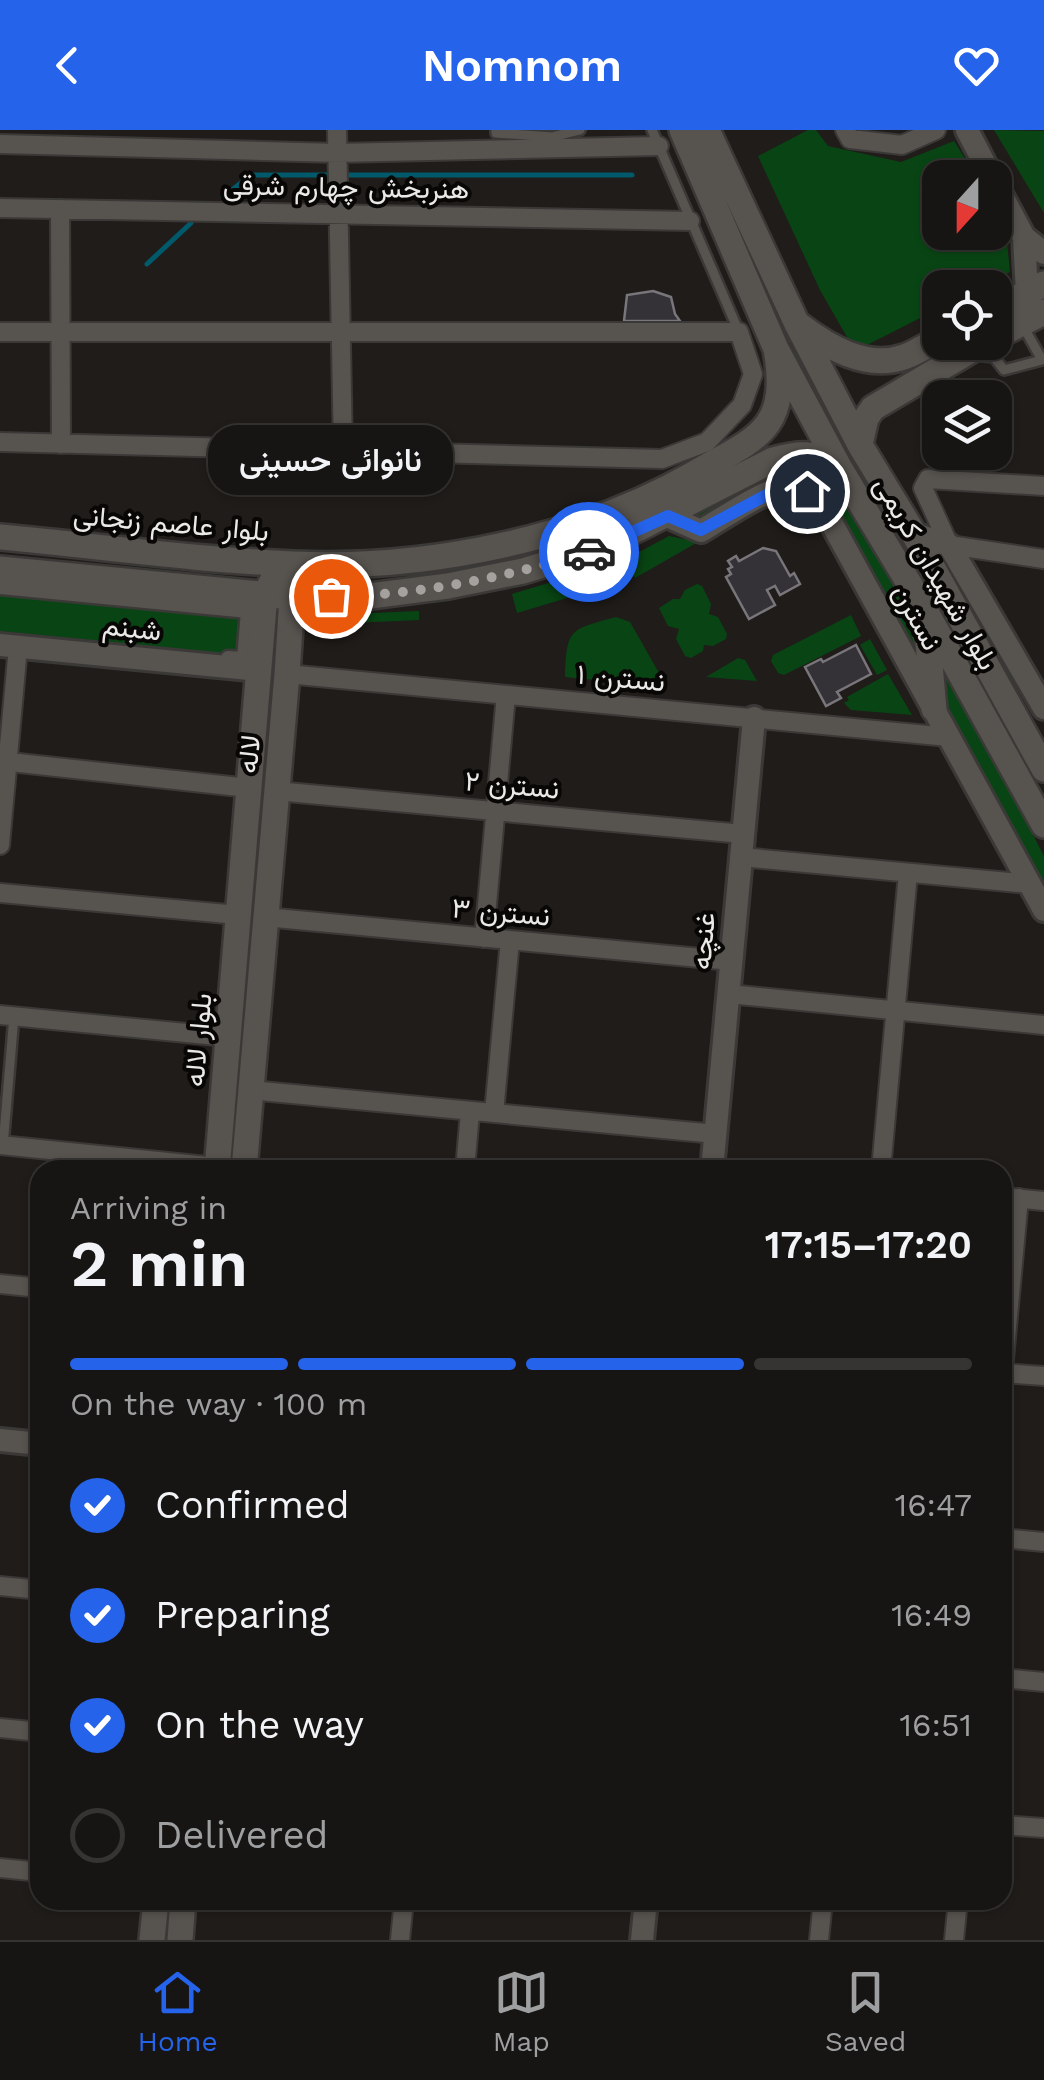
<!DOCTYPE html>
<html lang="en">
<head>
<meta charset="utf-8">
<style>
	:root { --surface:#171513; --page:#242221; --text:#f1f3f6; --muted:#9e9fa0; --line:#363433; --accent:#2563eb }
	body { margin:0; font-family:"Work Sans",Vazirmatn,sans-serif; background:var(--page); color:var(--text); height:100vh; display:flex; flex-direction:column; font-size:38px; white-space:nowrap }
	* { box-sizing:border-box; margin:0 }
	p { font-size:32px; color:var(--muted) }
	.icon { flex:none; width:55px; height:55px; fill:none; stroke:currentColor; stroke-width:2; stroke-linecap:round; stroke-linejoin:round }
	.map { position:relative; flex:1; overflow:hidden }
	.sheet { position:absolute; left:30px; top:1030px; width:982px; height:750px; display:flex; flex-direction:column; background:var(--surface); border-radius:30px; box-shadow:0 2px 8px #0004,0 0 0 2px var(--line) }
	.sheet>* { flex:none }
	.needle { width:65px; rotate:201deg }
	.controls { position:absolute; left:922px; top:30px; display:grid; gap:20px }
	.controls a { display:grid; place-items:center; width:90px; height:90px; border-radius:20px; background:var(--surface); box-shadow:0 2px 8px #0004,0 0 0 2px var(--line); font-size:50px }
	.pin { position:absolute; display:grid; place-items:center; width:85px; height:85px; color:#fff; margin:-42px; border:5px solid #fff; border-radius:50%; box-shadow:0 2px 10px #0007 }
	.courier { position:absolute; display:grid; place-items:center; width:100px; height:100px; margin:-50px; border:8px solid #2563eb; border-radius:50%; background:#fff; color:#222; box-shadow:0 2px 12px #0007 }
	.bubble { position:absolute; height:70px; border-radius:30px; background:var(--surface); box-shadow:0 2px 8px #0004,0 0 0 2px var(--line); font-size:32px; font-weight:600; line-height:70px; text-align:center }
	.headline em { font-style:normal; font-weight:600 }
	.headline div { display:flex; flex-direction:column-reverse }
	.headline { display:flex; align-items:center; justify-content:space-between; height:170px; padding:0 40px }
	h1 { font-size:65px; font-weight:600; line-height:75px }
	.bar { display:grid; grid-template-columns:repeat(4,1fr); gap:15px 10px; align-content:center; height:120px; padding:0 40px }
	.bar i { height:12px; border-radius:8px; background:var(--line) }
	.bar .active { background:var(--accent) }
	.bar p { grid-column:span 4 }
	ol { padding:0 40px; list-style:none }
	li { display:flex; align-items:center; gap:30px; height:110px }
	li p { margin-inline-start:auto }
	li .icon { padding:10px; border-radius:50%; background:var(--accent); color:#fff; stroke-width:4 }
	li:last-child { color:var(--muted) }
	li i { width:55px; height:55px; border:5px solid var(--line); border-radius:50% }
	header { display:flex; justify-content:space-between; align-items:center; height:130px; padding:0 40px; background:var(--accent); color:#fff; font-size:45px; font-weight:600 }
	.tab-bar { display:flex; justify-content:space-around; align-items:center; height:140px; border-top:2px solid var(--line); background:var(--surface); font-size:28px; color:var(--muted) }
	.tab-bar a { display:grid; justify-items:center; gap:5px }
	.tab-bar .active { color:var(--accent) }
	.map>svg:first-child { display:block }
</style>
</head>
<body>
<header><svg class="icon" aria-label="back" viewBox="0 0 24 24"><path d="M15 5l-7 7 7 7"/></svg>Nomnom<svg class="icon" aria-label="heart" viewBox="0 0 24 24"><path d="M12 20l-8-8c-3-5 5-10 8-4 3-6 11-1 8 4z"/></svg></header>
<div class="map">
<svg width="1044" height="1810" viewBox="0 0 1044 1810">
	<rect width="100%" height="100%" fill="#1f1c19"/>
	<path fill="#094514" d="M 808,0 L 816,0 L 828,16 L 901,32 L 954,11 L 977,47 L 940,48 L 940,102 L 995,102 L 995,77 L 1005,93 L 1010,142 L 980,157 L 940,158 L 940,178 L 855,221 L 820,160 L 758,26 Z
		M 994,0 L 1044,1 L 1044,83 Z
		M 809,336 L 837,349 L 917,487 L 917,530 L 820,357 L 811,345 L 795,342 L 698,393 L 694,387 L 778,339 Z
		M 669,406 L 698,412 L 635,448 L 626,429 Z
		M 591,440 L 597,459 L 517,483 L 512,464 Z
		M 697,454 L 702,456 L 711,474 L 709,484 L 718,487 L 727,504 L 726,509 L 713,516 L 704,515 L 703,521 L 691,528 L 685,526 L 676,509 L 679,499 L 668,496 L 659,478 L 673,469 L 680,469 L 685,460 Z
		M 0,465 L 241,488 L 238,525 L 0,501 Z
		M 419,481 L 419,490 L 328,494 L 328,485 Z
		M 851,485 L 861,506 L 784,545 L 778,543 L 771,531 L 773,525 Z
		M 616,487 L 630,492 L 667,557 L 565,547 C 567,498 569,500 616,487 Z
		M 279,491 L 260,772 L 248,772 L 272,495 Z
		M 870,509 L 887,540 L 877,545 L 860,515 Z
		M 936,520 L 1044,726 L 1044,761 L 940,569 Z
		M 738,528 L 745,530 L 757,551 L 706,547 Z
		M 888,544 L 912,585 L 851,580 L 844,573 L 849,570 L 847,567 Z
		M 246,797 L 255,797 L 237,1040 L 225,1040 Z"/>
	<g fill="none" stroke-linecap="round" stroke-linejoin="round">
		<path stroke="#005a6b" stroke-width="5" d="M 343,45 L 632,45
			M 223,67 L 251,45 L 332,45
			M 147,134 L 191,93"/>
	</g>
	<path fill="#343236" stroke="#79767b" stroke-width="2.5" d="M 653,161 L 671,167 L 675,184 L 680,191 L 624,191 L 627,165 Z
		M 763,418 L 776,421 L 790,446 L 794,443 L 800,454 L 780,465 L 775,456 L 767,460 L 775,475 L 749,489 L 726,447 L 731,444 L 728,439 L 732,437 L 728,431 L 736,426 L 739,431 Z
		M 856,515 L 871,544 L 837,562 L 841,568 L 826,576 L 805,537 L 821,529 L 823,532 Z"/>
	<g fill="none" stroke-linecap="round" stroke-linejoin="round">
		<g stroke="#3b3937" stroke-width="14">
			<path id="service" d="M 496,0 L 496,3 L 552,7 L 580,0
				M 652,0 L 739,202
				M 974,225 L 994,227 L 1004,240 L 1042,230 L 1023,196
				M 3,1016 L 14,886"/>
		</g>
		<g stroke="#3b3937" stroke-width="19">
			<path id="pedestrian" d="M 0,457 L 248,481 L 244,529 L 228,528"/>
		</g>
		<g stroke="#3b3937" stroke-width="22">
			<path id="minor" d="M 337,0 L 343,322
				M 845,0 L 850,9 L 902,15 L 936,0
				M 0,14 L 337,23 L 659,16
				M 0,78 L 690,91
				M 60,79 L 61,314
				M 0,202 L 739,202 L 753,244 L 742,275 L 707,312 L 662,329 L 0,312
				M 1044,356 L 928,349 L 923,358 L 949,415 L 1044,429
				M 287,544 L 949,607
				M 0,631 L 249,658
				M 276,661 L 743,704
				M 0,715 L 18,517
				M 741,727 L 1030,754
				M 0,763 L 238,785
				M 265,787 L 732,831
				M 484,808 L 506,565
				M 729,864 L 1044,895
				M 0,885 L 228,907
				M 250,960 L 716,1004
				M 494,983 L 510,810
				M 0,1015 L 217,1037
				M 465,1040 L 470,982
				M 881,1040 L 908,743
				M 1002,1067 L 1044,1071
				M 0,1154 L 40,1158
				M 1002,1243 L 1044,1246
				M 1002,1250 L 1019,1068
				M 1002,1408 L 1044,1412
				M 0,1456 L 40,1460
				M 1002,1548 L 1044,1552
				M 0,1598 L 40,1602
				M 1002,1695 L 1044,1698
				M 0,1738 L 40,1742
				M 400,1810 L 404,1770
				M 819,1810 L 823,1770
				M 954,1810 L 958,1770"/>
		</g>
		<g stroke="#3b3937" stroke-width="28">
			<path id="tertiary" d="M 967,0 L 992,48
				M 995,53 L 1024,107
				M 1027,163 L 1024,107 L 1044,123
				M 667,386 L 701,401 C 722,389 768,356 791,357 C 803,357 811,365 820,372 L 1044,780
				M 914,404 L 949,415 L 1044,578
				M 0,515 L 259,540
				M 712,1040 L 754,588
				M 0,1310 L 40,1314
				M 642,1810 L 646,1770"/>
		</g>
		<g stroke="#3b3937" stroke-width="30">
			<path id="secondary" d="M 682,0 L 776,219 L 839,337 L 925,480 L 1044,695
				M 707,0 L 797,194 L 860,315 L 914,404 L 1044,639
				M 995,179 L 1044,154
				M 799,195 C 828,217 866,240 904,227 C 916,223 928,215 940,208
				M 995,207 L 1044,182
				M 860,315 L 866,288 L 873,278 L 985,212
				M 0,407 C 98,416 196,430 294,434 C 427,440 580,409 695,343 C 757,308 790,300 776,219
				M 0,439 L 292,467 L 370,466 L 448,456 L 523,441 L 600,418 L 773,330 C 798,323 817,321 839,337
				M 926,490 L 934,579
				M 217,1040 L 265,465 L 273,449
				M 244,1040 L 287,544 L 292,467 L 287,453
				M 152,1810 L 156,1770
				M 180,1810 L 183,1770"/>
		</g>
		<use href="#service" stroke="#57534f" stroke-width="9"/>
		<use href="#pedestrian" stroke="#57534f" stroke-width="14"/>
		<use href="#minor" stroke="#57534f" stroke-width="18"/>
		<use href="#tertiary" stroke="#57534f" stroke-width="22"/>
		<use href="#secondary" stroke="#57534f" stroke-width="25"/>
	</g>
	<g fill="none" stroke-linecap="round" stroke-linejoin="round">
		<path stroke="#a4a19f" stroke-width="10" stroke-dasharray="0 18" d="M 331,466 C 419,466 505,447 589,422"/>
		<path stroke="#2563eb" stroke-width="12" d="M 589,422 L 668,386 L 701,400 L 774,361 L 791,356 L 807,361"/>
	</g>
	<g text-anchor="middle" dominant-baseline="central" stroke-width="8" stroke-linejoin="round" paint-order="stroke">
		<g font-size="28" fill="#ebe9e7" stroke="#080706">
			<text transform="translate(346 57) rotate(1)">هنربخش چهارم شرقی</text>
			<text transform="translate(171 393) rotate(5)">بلوار عاصم زنجانی</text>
			<text transform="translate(936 443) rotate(60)">بلوار شهیدان کریمی</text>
			<text transform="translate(917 487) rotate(61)">نسترن</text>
			<text transform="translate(132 498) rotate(6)">شبنم</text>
			<text transform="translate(621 548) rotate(5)">نسترن ۱</text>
			<text transform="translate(249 624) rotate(-84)">لاله</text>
			<text transform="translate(512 655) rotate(5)">نسترن ۲</text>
			<text transform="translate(501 782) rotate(5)">نسترن ۳</text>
			<text transform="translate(703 811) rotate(-85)">غنچه</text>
			<text transform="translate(198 910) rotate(-85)">بلوار لاله</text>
		</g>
	</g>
</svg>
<div class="controls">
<a><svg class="needle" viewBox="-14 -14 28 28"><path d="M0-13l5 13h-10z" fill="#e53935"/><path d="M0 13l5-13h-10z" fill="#9e9fa0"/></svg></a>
<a><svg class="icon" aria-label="locate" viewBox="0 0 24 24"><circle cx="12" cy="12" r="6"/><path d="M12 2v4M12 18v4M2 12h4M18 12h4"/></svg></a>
<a><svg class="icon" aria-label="layers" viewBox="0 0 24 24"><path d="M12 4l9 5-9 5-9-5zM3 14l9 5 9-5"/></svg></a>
</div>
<div class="pin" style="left:331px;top:466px;background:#ea580c"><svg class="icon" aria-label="bag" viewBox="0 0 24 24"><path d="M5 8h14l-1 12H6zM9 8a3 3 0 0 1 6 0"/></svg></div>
<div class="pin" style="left:807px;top:361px;background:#1f2937"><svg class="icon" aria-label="home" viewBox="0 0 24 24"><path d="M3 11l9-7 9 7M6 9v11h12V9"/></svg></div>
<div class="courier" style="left:589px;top:422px"><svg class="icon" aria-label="car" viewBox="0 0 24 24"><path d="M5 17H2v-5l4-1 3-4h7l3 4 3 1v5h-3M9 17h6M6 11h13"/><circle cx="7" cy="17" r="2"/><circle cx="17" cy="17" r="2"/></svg></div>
<div class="bubble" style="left:208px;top:295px;width:245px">نانوائی حسینی</div>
<section class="sheet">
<div class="headline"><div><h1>2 min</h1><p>Arriving in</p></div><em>17:15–17:20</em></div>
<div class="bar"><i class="active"></i><i class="active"></i><i class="active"></i><i></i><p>On the way · 100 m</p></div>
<ol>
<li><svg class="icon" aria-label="check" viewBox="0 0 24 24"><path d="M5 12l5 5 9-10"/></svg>Confirmed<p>16:47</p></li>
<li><svg class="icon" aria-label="check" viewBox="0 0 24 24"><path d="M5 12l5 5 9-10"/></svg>Preparing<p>16:49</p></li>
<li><svg class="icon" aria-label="check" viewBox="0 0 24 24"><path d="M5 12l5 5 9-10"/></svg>On the way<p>16:51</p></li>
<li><i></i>Delivered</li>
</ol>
</section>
</div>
<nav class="tab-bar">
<a class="active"><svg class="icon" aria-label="home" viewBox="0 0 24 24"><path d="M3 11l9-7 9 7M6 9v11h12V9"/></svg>Home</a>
<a><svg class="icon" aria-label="map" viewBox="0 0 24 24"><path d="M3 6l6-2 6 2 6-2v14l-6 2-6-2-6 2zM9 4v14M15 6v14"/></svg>Map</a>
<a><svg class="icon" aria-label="saved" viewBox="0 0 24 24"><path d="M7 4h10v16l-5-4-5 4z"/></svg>Saved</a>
</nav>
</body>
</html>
